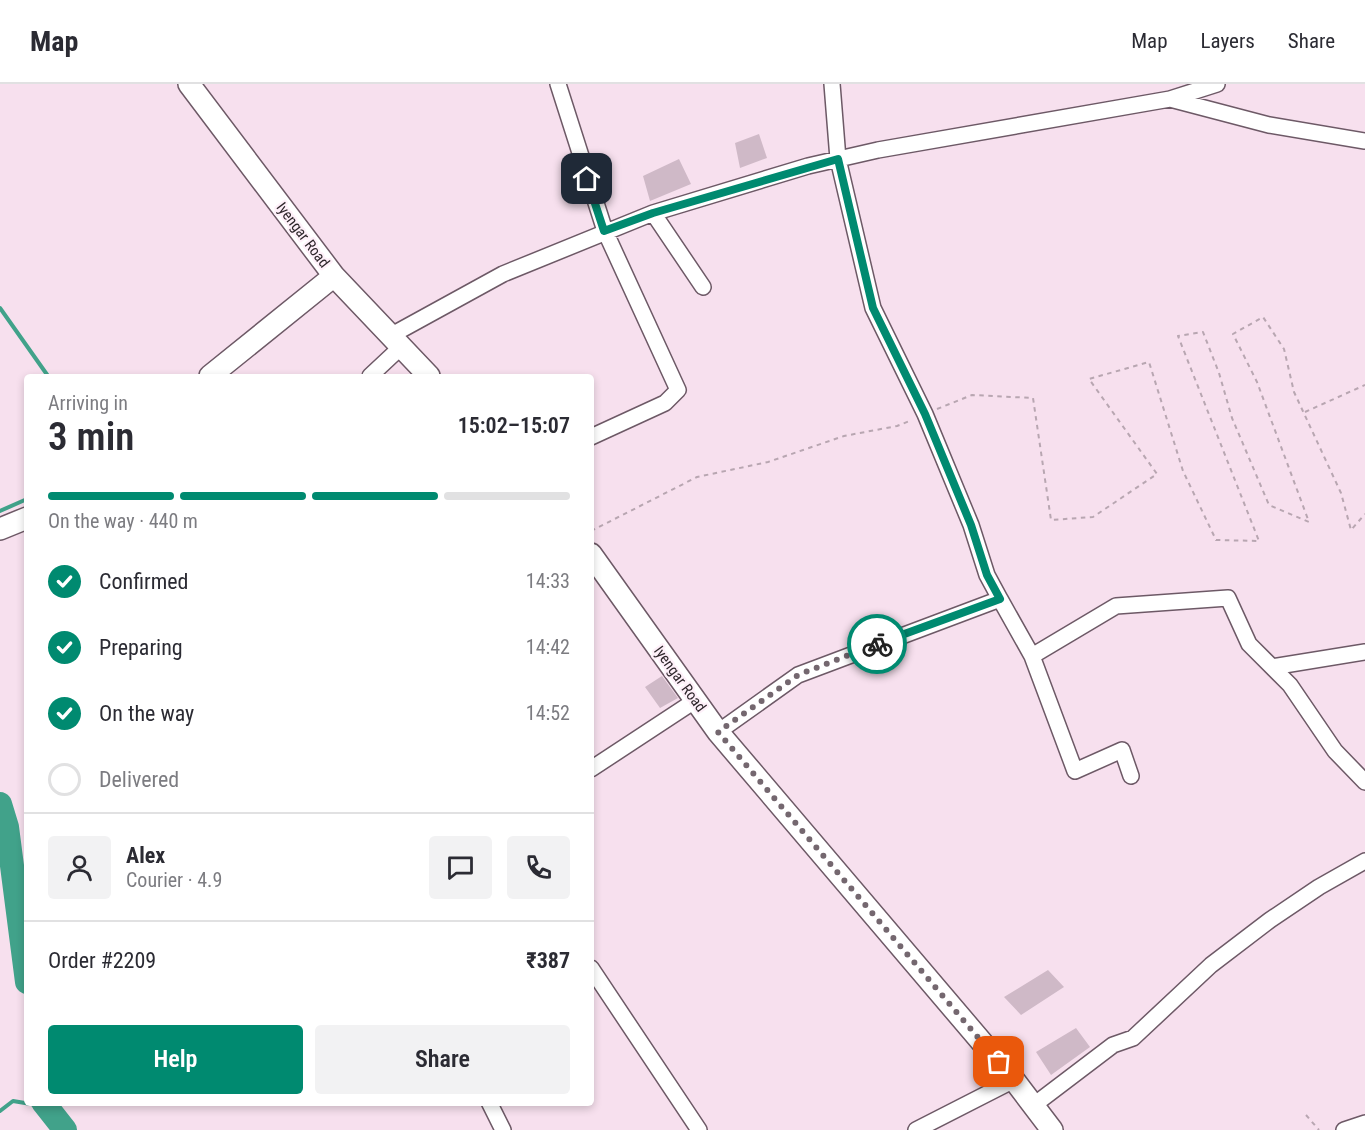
<!DOCTYPE html>
<html lang="en">
<head>
<meta charset="utf-8">
<style>
	:root { --surface:#fff; --page:#f2f2f3; --text:#2b2b33; --muted:#7c7c81; --line:#e1e1e2; --accent:#008a70 }
	body { margin:0; font-family:"Roboto Condensed",sans-serif; background:var(--page); color:var(--text); height:100vh; display:flex; flex-direction:column; font-size:22px; white-space:nowrap }
	* { box-sizing:border-box; margin:0 }
	p { font-size:20px; color:var(--muted) }
	.icon { flex:none; width:33px; height:33px; fill:none; stroke:currentColor; stroke-width:2; stroke-linecap:round; stroke-linejoin:round }
	.map { position:relative; flex:1; overflow:hidden }
	.panel { position:absolute; left:24px; top:290px; width:570px; height:732px; display:flex; flex-direction:column; background:var(--surface); border-radius:6px; box-shadow:0 3px 9px #0003 }
	.panel>* { flex:none }
	.pin { position:absolute; display:grid; place-items:center; width:51px; height:51px; color:#fff; margin:-26px; border-radius:12px; box-shadow:0 3px 9px #0006 }
	.courier { position:absolute; display:grid; place-items:center; width:60px; height:60px; margin:-30px; border:4px solid #008a70; border-radius:50%; background:#fff; color:#222; box-shadow:0 2px 8px #0007 }
	.head em { font-style:normal; font-weight:600 }
	.head div { display:flex; flex-direction:column-reverse }
	.head { display:flex; align-items:center; justify-content:space-between; height:102px; padding:0 24px }
	h1 { font-size:39px; font-weight:600; line-height:45px }
	.bar { display:grid; grid-template-columns:repeat(4,1fr); gap:9px 6px; align-content:center; height:72px; padding:0 24px }
	.bar i { height:8px; border-radius:4px; background:var(--line) }
	.bar .current { background:var(--accent) }
	.bar p { grid-column:span 4 }
	.line { display:flex; align-items:center; gap:15px; padding:0 24px; border-top:2px solid var(--line) }
	.line div { flex:1 }
	.round { display:grid; place-items:center; flex:none; width:63px; height:63px; border-radius:6px; background:var(--page) }
	ol { padding:0 24px; list-style:none }
	li { display:flex; align-items:center; gap:18px; height:66px }
	li p { margin-inline-start:auto }
	li .icon { padding:6px; border-radius:50%; background:var(--accent); color:#fff; stroke-width:4 }
	li:last-child { color:var(--muted) }
	li i { width:33px; height:33px; border:3px solid var(--line); border-radius:50% }
	.action { display:flex; gap:12px; margin-top:auto; padding:12px 24px }
	.action a { flex:1; height:69px; border-radius:6px; background:var(--accent); color:#fff; font-size:24px; font-weight:600; line-height:69px; text-align:center }
	.action a+a { background:var(--page); color:var(--text) }
	header { display:flex; align-items:center; gap:36px; box-sizing:border-box; height:84px; padding:0 30px; background:var(--surface); border-bottom:2px solid var(--line) }
	header strong { font-size:28px }
	nav { display:flex; gap:33px; margin-inline-start:auto; font-size:21px }
	.map>svg:first-child { display:block }
</style>
</head>
<body>
<header>
<strong>Map</strong>
<nav><a>Map</a><a>Layers</a><a>Share</a></nav>
</header>
<div class="map">
<svg width="1365" height="1046" viewBox="0 0 1365 1046">
	<rect width="100%" height="100%" fill="#f7e0ee"/>
	<g fill="none" stroke-linecap="round" stroke-linejoin="round">
		<path stroke="#41a28a" stroke-width="4" d="M 0,224 L 48,292
			M 0,427 L 27,415
			M 0,1027 L 13,1017 L 43,1022 L 47,1018"/>
		<path stroke="#41a28a" stroke-width="24" d="M 0,720 L 7,743 L 27,898
			M 43,1018 L 65,1046"/>
	</g>
	<path fill="#cfb9c7" d="M 759,50 L 767,74 L 740,84 L 735,59 Z
		M 679,75 L 691,100 L 650,117 L 643,92 Z
		M 662,592 L 678,614 L 660,624 L 645,603 Z
		M 1048,886 L 1064,903 L 1021,931 L 1004,913 Z
		M 1076,944 L 1090,963 L 1051,991 L 1036,968 Z"/>
	<g fill="none" stroke-linecap="round" stroke-linejoin="round">
		<g stroke="#6d5966" stroke-width="18">
			<path id="minor" d="M 558,0 L 605,147 L 678,306 L 665,319 L 591,353
				M 832,0 L 838,75 L 873,224 L 925,330 L 971,441 L 987,491 L 1000,515
				M 1170,15 L 1217,0
				M 653,129 L 703,203
				M 390,252 L 503,190 L 653,129 L 808,82 L 878,66 L 1170,15 L 1269,41 L 1365,57
				M 370,292 L 401,263
				M 1032,572 L 1075,687 L 1122,666 L 1131,692
				M 1272,583 L 1365,568
				M 718,648 L 798,591 L 1000,515 L 1032,572 L 1116,522 L 1228,514 L 1249,560 L 1290,601 L 1335,667 L 1365,698
				M 591,685 L 696,616
				M 591,884 L 699,1046
				M 489,1018 L 503,1046
				M 1034,1021 L 1113,961 L 1133,954 L 1211,881 L 1270,836 L 1319,803 L 1365,777
				M 916,1046 L 1014,996
				M 1344,1046 L 1365,1039"/>
		</g>
		<g stroke="#6d5966" stroke-width="24">
			<path id="secondary" d="M 189,0 L 334,192 L 429,292
				M 210,292 L 334,192
				M 0,445 L 27,434
				M 591,470 L 718,648 L 1014,996 L 1052,1046"/>
		</g>
		<path stroke="#b8a6b1" stroke-width="2" stroke-dasharray="4.5 4.5" stroke-linecap="butt" d="M 937,325 L 972,311 L 1033,314 L 1051,436 L 1093,433 L 1157,390 L 1089,295 L 1149,278 L 1183,387 L 1216,456 L 1259,457 L 1178,252 L 1203,248 L 1219,289 L 1232,334 L 1269,421 L 1309,438 L 1257,298 L 1233,250 L 1263,233 L 1284,265 L 1294,308 L 1341,409 L 1351,446 L 1365,430
			M 1305,328 L 1365,301
			M 591,447 L 697,393 L 768,378 L 844,352 L 897,342 L 912,336
			M 1306,1031 L 1319,1046"/>
		<use href="#minor" stroke="#fff" stroke-width="15"/>
		<use href="#secondary" stroke="#fff" stroke-width="21"/>
	</g>
	<g fill="none" stroke-linecap="round" stroke-linejoin="round">
		<path stroke="#74676f" stroke-width="6" stroke-dasharray="0 10.8" d="M 877,560 L 798,591 L 718,648 L 999,978"/>
		<path stroke="#008a70" stroke-width="8" d="M 587,95 L 604,147 L 653,129 L 838,75 L 873,224 L 925,330 L 971,441 L 987,491 L 1000,515 L 877,560"/>
	</g>
	<g text-anchor="middle" dominant-baseline="central" stroke-width="4.5" stroke-linejoin="round" paint-order="stroke">
		<g font-size="15" fill="#2e262b" stroke="#fef0f9">
			<text transform="translate(303 151) rotate(53)">Iyengar Road</text>
			<text transform="translate(680 595) rotate(54)">Iyengar Road</text>
		</g>
	</g>
</svg>
<div class="pin" style="left:999px;top:978px;background:#ea580c"><svg class="icon" aria-label="bag" viewBox="0 0 24 24"><path d="M5 8h14l-1 12H6zM9 8a3 3 0 0 1 6 0"/></svg></div>
<div class="pin" style="left:587px;top:95px;background:#1f2937"><svg class="icon" aria-label="home" viewBox="0 0 24 24"><path d="M3 11l9-7 9 7M6 9v11h12V9"/></svg></div>
<div class="courier" style="left:877px;top:560px"><svg class="icon" aria-label="bike" viewBox="0 0 24 24"><circle cx="6" cy="16" r="4"/><circle cx="18" cy="16" r="4"/><path d="M6 16l4-8h5l3 8M10 8l3 8H6M13 5h3"/></svg></div>
<section class="panel">
<div class="head"><div><h1>3 min</h1><p>Arriving in</p></div><em>15:02–15:07</em></div>
<div class="bar"><i class="current"></i><i class="current"></i><i class="current"></i><i></i><p>On the way · 440 m</p></div>
<ol>
<li><svg class="icon" aria-label="check" viewBox="0 0 24 24"><path d="M5 12l5 5 9-10"/></svg>Confirmed<p>14:33</p></li>
<li><svg class="icon" aria-label="check" viewBox="0 0 24 24"><path d="M5 12l5 5 9-10"/></svg>Preparing<p>14:42</p></li>
<li><svg class="icon" aria-label="check" viewBox="0 0 24 24"><path d="M5 12l5 5 9-10"/></svg>On the way<p>14:52</p></li>
<li><i></i>Delivered</li>
</ol>
<div class="line" style="height:108px"><a class="round"><svg class="icon" aria-label="person" viewBox="0 0 24 24"><circle cx="12" cy="8" r="4"/><path d="M4 21q1-7 8-7t8 7"/></svg></a><div><b>Alex</b><p>Courier · 4.9</p></div><a class="round"><svg class="icon" aria-label="chat" viewBox="0 0 24 24"><path d="M4 5h16v11H9l-5 4z"/></svg></a><a class="round"><svg class="icon" aria-label="phone" viewBox="0 0 24 24"><path d="M5 4h4l2 5-3 2q2 4 5 5l2-3 5 2v4C11 20 4 13 5 4z"/></svg></a></div>
<div class="line" style="height:78px"><div>Order #2209</div><b>₹387</b></div>
<div class="action"><a>Help</a><a>Share</a></div>
</section>
</div>
</body>
</html>
